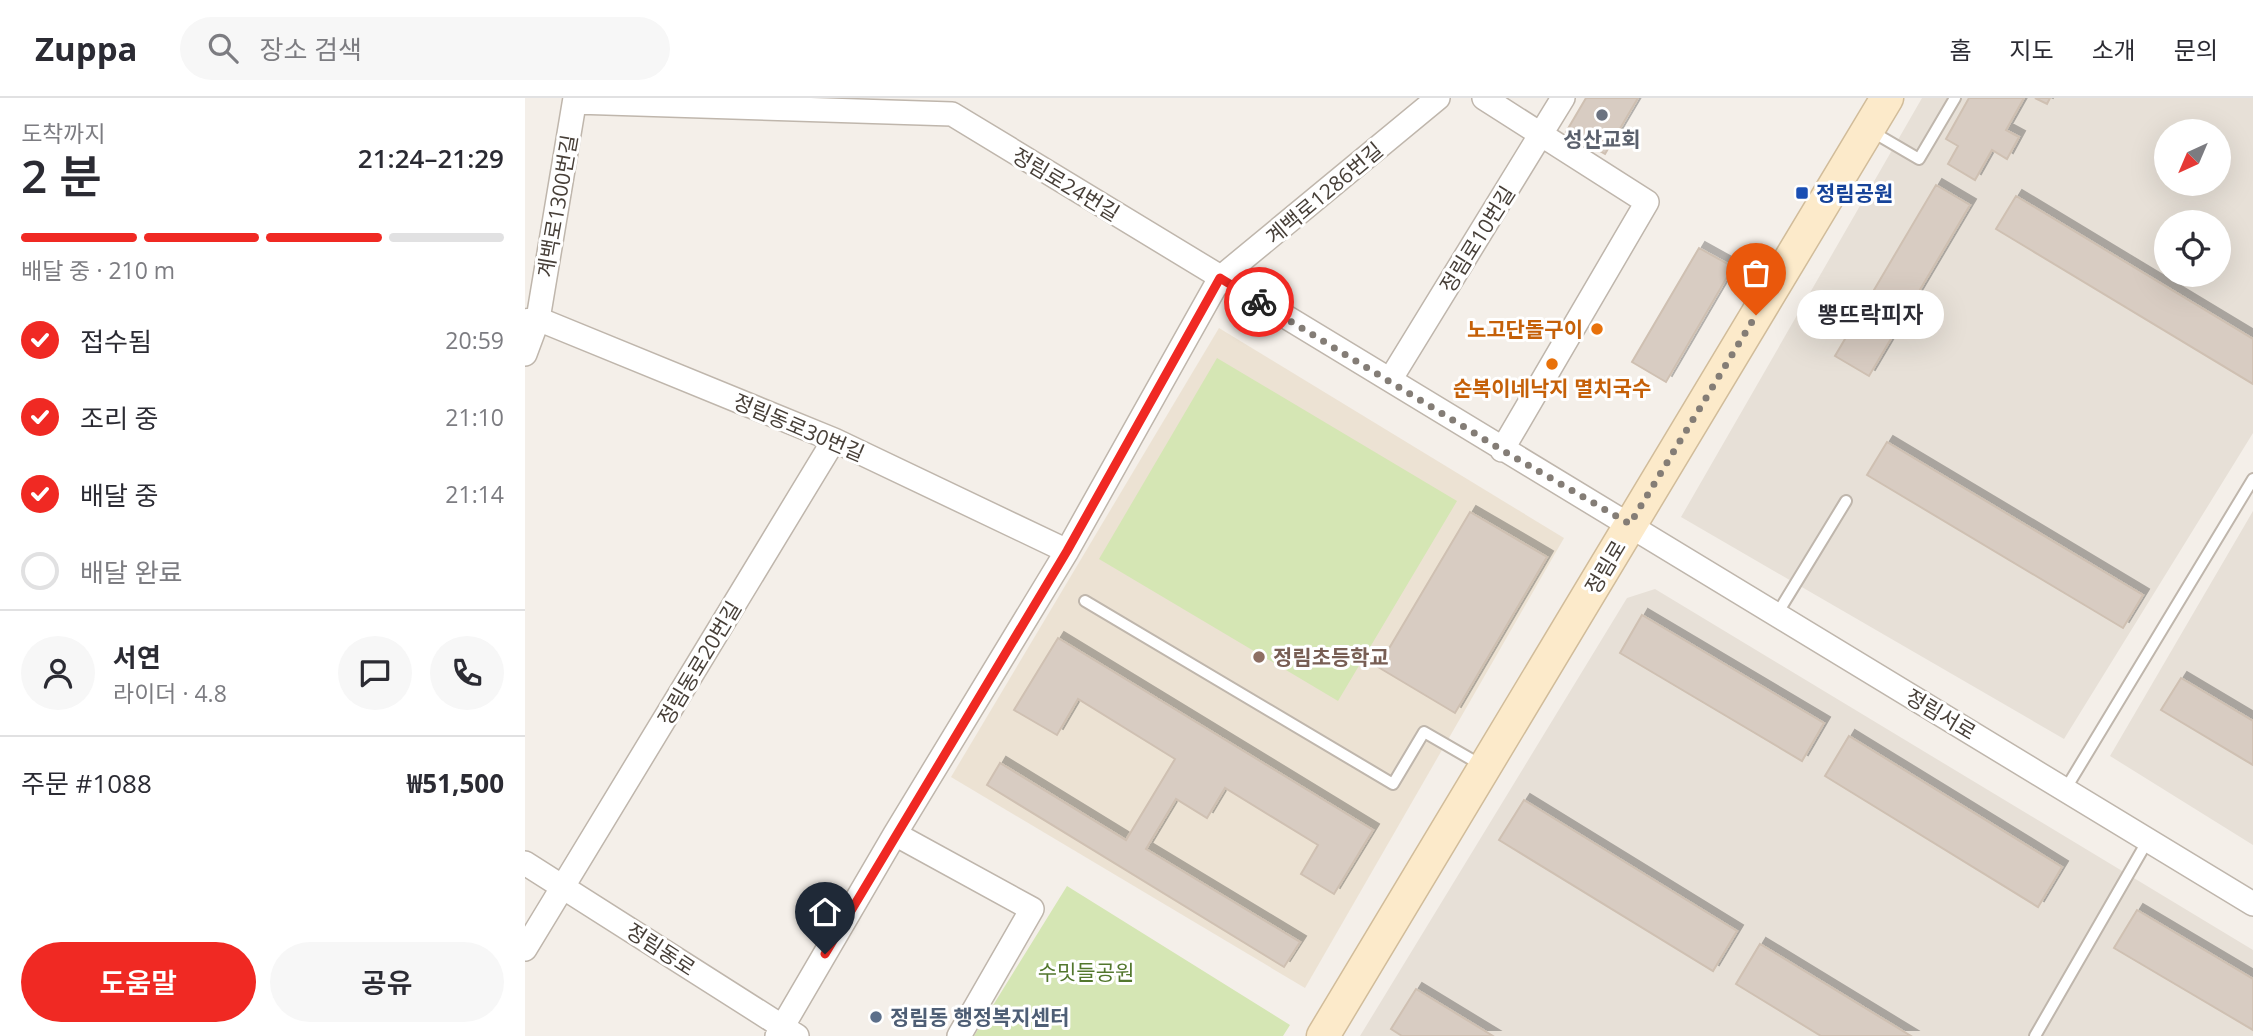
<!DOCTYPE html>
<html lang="ko">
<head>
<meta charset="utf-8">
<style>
	:root { --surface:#fff; --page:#f7f7f7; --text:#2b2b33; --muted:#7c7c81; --line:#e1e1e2; --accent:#f02923 }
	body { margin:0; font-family:"Open Sans","Noto Sans KR",sans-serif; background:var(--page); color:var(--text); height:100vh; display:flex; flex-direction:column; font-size:26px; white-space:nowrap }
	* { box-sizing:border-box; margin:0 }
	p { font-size:23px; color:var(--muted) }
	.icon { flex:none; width:38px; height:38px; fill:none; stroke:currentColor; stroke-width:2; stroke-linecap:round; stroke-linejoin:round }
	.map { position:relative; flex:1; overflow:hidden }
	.sheet { display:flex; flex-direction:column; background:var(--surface); width:525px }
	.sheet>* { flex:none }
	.needle { width:46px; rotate:224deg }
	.controls { position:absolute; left:1629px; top:21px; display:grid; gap:14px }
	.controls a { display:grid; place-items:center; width:77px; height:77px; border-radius:50%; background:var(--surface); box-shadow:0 7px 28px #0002; font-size:35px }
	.pin { position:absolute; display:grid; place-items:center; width:60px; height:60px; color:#fff; margin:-72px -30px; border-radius:50% 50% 50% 0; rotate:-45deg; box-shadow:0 0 7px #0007 }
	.pin .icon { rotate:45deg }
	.courier { position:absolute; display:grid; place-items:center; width:70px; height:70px; margin:-35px; border:5px solid #f02923; border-radius:50%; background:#fff; color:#222; box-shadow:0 2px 9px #0007 }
	.bubble { position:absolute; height:49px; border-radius:24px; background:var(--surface); box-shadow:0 7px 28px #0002; font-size:23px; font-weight:600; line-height:49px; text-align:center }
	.headline em { font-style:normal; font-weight:600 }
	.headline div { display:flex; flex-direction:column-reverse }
	.headline { display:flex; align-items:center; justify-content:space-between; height:119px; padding:0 21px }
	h1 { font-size:46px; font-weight:600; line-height:52px }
	.bar { display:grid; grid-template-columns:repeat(4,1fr); gap:10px 7px; align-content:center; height:84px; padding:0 21px }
	.bar i { height:9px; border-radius:5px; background:var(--line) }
	.bar .active { background:var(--accent) }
	.bar p { grid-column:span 4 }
	.line { display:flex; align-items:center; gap:18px; padding:0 21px; border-top:2px solid var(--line) }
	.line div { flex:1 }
	.round { display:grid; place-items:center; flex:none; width:74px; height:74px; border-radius:37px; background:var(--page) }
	ol { padding:0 21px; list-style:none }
	li { display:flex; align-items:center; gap:21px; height:77px }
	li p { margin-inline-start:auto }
	li .icon { padding:7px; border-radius:50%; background:var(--accent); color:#fff; stroke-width:4 }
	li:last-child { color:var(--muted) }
	li i { width:38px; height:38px; border:4px solid var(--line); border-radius:50% }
	.cta { display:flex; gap:14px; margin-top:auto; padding:14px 21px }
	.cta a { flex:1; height:80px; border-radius:42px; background:var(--accent); color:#fff; font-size:28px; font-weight:600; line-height:80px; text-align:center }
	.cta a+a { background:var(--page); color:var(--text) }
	header { display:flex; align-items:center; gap:42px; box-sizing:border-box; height:98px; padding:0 35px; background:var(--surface); border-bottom:2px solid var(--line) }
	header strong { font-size:33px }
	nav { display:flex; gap:38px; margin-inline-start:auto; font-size:24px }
	.search { width:490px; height:63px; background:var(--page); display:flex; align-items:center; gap:18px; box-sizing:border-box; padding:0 24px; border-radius:38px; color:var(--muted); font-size:26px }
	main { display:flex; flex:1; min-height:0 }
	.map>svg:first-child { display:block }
</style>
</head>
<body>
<header>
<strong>Zuppa</strong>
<div class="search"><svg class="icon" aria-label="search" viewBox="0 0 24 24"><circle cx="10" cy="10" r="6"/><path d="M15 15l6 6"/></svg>장소 검색</div>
<nav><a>홈</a><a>지도</a><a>소개</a><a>문의</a></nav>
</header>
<main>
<section class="sheet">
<div class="headline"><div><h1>2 분</h1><p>도착까지</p></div><em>21:24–21:29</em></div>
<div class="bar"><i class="active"></i><i class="active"></i><i class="active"></i><i></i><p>배달 중 · 210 m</p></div>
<ol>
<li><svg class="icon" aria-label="check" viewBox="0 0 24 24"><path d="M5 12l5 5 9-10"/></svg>접수됨<p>20:59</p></li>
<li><svg class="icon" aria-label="check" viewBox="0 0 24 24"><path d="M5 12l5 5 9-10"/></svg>조리 중<p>21:10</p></li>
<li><svg class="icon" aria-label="check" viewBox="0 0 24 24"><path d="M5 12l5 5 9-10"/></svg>배달 중<p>21:14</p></li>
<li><i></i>배달 완료</li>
</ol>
<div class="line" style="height:126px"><a class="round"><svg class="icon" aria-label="person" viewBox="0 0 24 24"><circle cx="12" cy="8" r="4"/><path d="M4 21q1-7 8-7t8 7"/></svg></a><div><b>서연</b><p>라이더 · 4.8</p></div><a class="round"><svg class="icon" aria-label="chat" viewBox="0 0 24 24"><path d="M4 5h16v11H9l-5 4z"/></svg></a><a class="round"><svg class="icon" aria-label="phone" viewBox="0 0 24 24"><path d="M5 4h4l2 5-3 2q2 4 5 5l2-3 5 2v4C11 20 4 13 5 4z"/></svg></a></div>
<div class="line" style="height:91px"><div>주문 #1088</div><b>₩51,500</b></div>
<div class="cta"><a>도움말</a><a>공유</a></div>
</section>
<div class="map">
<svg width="1728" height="938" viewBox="0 0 1728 938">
	<defs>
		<filter id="shadow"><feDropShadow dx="6" dy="-6" stdDeviation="0" flood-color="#0004"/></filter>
	</defs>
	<rect width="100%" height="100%" fill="#f4efe9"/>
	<path fill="#e7e0d7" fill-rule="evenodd" d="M 1397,0 L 1728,0 L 1728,335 L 1539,641 L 1156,419 ZM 1642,33 L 1694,33 L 1694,86 L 1642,86 ZM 1642,124 L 1694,124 L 1694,177 L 1642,177 Z
		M 1728,413 L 1728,747 L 1585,658 Z
		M 1130,491 L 1728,852 L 1728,938 L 835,938 L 1102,500 Z"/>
	<path fill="#ece2d3" d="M 694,230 L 1039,440 L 780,890 L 426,679 Z"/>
	<path fill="#d5e6b4" d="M 692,260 L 932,403 L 813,603 L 574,461 Z
		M 542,788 L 765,927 L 758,938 L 449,938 Z"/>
	<path fill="#d8ccc2" stroke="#cfc0b2" stroke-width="2" filter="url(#shadow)" d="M 1061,0 L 1113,0 L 1080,56 L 1041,34 Z
		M 1444,0 L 1499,0 L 1481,32 L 1494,39 L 1482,61 L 1467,52 L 1450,82 L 1423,66 L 1433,48 L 1421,41 Z
		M 1510,0 L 1525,0 L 1522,6 Z
		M 1411,87 L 1445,107 L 1344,278 L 1310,258 Z
		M 1491,98 L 1728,241 L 1728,286 L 1471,131 Z
		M 1174,150 L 1208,169 L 1141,284 L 1107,264 Z
		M 1362,344 L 1618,497 L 1598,530 L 1342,377 Z
		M 945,414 L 1022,459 L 930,615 L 853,569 Z
		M 1117,517 L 1299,625 L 1277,663 L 1095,555 Z
		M 533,540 L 848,732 L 809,796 L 776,776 L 793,747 L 700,690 L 682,720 L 651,701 L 621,751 L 775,844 L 759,869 L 462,687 L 475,665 L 601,742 L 650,661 L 553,601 L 532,637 L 489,612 Z
		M 1656,580 L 1728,623 L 1728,667 L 1636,612 Z
		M 1324,638 L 1537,769 L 1513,809 L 1300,678 Z
		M 999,702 L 1212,833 L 1188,873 L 974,742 Z
		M 1612,812 L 1728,881 L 1728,932 L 1589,850 Z
		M 1235,846 L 1386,938 L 1296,938 L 1211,886 Z
		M 891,891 L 968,938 L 877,938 L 866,931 Z"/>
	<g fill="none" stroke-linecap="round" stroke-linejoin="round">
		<g stroke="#bfb6ac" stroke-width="14">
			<path id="lane" d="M 1346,33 L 1394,61 L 1430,0
				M 560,503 L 868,686 L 899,634 L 958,668
				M 1252,516 L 1321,403
				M 1540,692 L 1728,381
				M 1510,938 L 1623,742"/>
		</g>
		<g stroke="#bfb6ac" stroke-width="26">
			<path id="street" d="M 959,0 L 1122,104 L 977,352
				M 50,4 L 427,16 L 1728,806
				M 0,223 L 13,221 L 309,342 L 542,453
				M 0,256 L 13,221 L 50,0
				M 865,282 L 1038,0
				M 370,736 L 507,811 L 434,938
				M 0,765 L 272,938
				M 0,851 L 309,342
				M 252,938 L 370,736 L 542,453 L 695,180 L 913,0"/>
		</g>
		<g stroke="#d1bc9a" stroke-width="35">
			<path id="secondary" d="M 798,938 L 1362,0"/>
		</g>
		<use href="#lane" stroke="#fff" stroke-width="10"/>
		<use href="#street" stroke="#fff" stroke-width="23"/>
		<use href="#secondary" stroke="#fceaca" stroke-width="32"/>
	</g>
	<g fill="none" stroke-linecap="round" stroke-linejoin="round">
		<path stroke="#847d76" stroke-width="7" stroke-dasharray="0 12.6" d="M 734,204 L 977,352 L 1105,426 L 1231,217"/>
		<path stroke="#f02923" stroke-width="9" d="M 300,856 L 542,453 L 695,180 L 734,204"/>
	</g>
	<circle fill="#6b7280" stroke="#fff" stroke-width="2.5" cx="1077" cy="17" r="7"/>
	<rect fill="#1a4fb4" stroke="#fff" stroke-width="2.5" x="1270" y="88" width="14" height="14" rx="3.5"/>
	<g fill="#e8710a" stroke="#fff" stroke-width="2.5">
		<circle cx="1072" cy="231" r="7"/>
		<circle cx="1027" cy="266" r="7"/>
	</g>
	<circle fill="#8d6e63" stroke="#fff" stroke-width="2.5" cx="734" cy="559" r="7"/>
	<circle fill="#5c6f8a" stroke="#fff" stroke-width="2.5" cx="351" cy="919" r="7"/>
	<g text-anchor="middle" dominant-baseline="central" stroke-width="6" stroke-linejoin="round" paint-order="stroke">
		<g font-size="21" font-weight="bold" fill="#5b616d" stroke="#fff">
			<text x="1077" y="41">성산교회</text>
		</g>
		<g font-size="21" fill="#473f38" stroke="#fff">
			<text transform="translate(541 86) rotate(31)">정림로24번길</text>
			<text transform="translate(799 95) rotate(-40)">계백로1286번길</text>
			<text transform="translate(32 108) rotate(-80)">계백로1300번길</text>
			<text transform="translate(952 141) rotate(-58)">정림로10번길</text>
			<text transform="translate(274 329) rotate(23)">정림동로30번길</text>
			<text transform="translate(1080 469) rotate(-59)">정림로</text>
			<text transform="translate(174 565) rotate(-59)">정림동로20번길</text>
			<text transform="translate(1416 616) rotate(31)">정림서로</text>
			<text transform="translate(136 851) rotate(33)">정림동로</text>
		</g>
		<g font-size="21" font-weight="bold" fill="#164399" stroke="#fff" text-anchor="start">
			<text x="1291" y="95">정림공원</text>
		</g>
		<g font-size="21" font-weight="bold" fill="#c56008" stroke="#fff" text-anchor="end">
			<text x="1058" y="231">노고단돌구이</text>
			<text x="1027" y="290" text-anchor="middle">순복이네낙지 멸치국수</text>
		</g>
		<g font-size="21" font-weight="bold" fill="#785e54" stroke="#fff" text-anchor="start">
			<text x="748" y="559">정림초등학교</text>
		</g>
		<g font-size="21" fill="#52772d" stroke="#fff">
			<text x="561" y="874">수밋들공원</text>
		</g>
		<g font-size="21" font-weight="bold" fill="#4e5e75" stroke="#fff" text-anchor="start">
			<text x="365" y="919">정림동 행정복지센터</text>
		</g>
	</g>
</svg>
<div class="controls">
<a><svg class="needle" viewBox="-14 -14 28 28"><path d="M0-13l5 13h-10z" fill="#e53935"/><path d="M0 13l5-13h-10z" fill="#7c7c81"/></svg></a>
<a><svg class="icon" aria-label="locate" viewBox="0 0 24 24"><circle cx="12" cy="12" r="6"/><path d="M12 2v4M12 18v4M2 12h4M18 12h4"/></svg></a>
</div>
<div class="pin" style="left:1231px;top:217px;background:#ea580c"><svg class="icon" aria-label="bag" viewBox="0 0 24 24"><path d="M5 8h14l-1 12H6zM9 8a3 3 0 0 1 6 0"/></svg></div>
<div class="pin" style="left:300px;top:856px;background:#1f2937"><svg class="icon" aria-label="home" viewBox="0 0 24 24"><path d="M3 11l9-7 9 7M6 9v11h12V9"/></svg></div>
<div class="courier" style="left:734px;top:204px"><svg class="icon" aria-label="bike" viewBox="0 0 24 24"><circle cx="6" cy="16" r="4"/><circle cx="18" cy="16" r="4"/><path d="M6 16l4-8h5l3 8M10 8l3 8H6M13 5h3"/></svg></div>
<div class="bubble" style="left:1272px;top:192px;width:147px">뽕뜨락피자</div>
</div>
</main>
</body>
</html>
